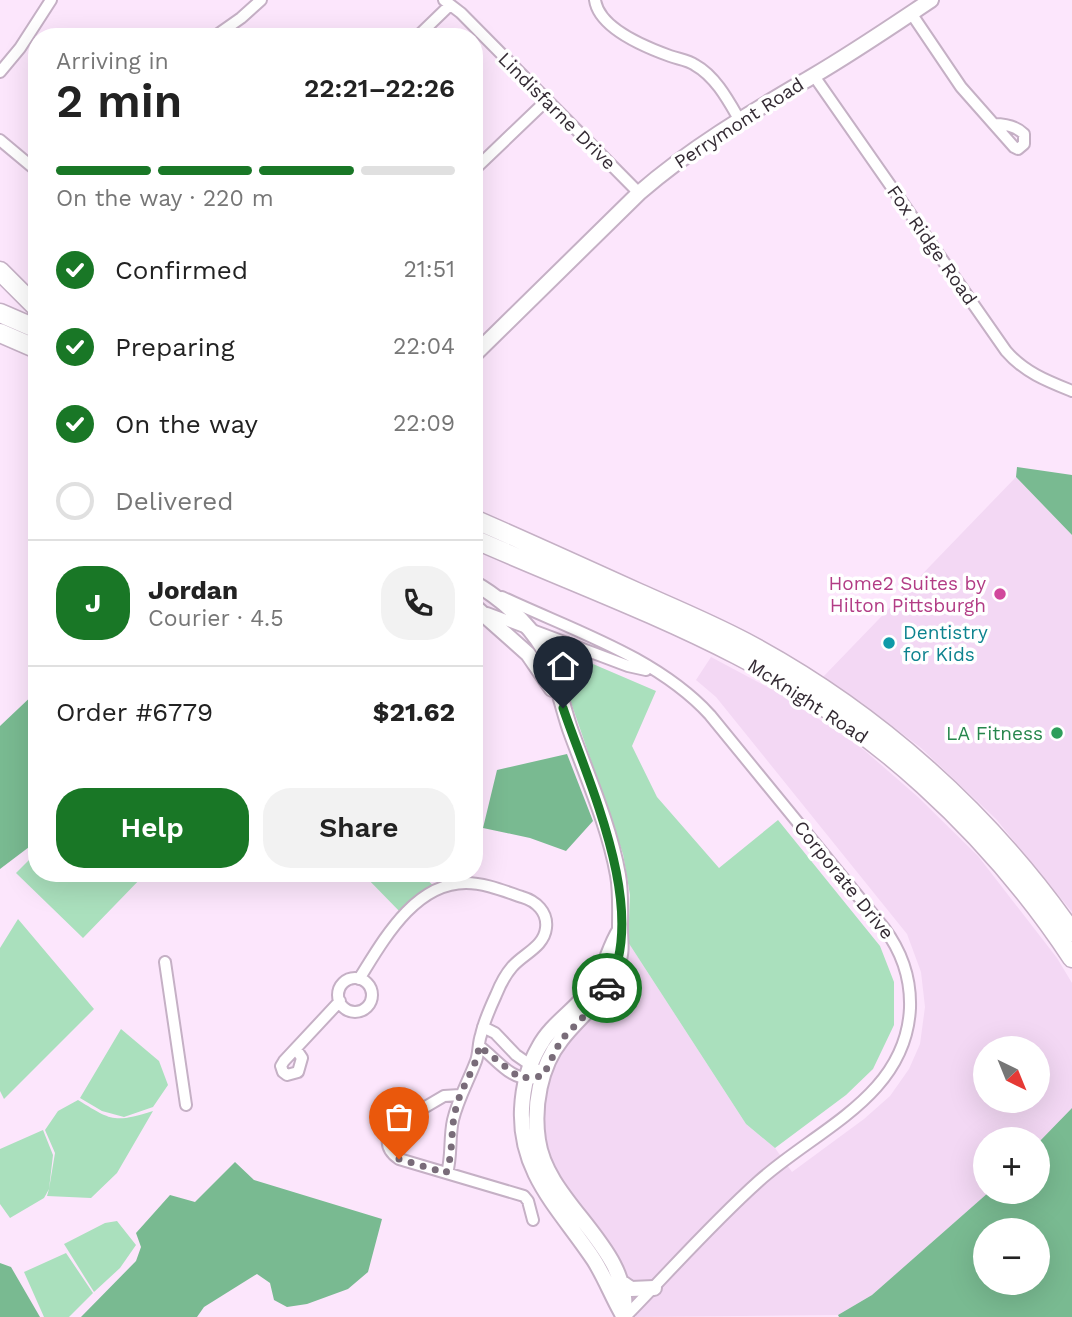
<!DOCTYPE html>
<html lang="en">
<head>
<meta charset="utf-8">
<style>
	:root { --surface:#fff; --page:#f2f2f2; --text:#222; --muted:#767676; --line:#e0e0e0; --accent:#197726 }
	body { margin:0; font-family:"Work Sans",sans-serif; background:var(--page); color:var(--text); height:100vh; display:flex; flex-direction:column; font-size:26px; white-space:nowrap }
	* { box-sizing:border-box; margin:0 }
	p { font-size:23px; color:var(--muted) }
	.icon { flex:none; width:38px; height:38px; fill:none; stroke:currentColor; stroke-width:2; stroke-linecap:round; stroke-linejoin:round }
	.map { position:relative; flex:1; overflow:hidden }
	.side { position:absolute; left:28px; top:28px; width:455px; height:854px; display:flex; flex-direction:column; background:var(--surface); border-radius:28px; box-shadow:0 7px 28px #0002 }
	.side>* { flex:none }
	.needle { width:46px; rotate:137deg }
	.buttons { position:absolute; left:973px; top:1036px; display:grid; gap:14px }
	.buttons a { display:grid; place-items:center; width:77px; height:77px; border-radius:50%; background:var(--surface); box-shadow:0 7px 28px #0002; font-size:35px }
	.pin { position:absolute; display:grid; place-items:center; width:60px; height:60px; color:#fff; margin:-72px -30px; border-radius:50% 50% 50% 0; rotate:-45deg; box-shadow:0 0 7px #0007 }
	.pin .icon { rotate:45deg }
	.courier { position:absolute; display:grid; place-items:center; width:70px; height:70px; margin:-35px; border:5px solid #197726; border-radius:50%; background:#fff; color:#222; box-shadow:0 2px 9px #0007 }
	.overview em { font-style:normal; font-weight:600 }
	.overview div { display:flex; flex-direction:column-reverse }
	.overview { display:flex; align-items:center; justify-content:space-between; height:119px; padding:0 28px }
	h1 { font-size:46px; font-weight:600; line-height:52px }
	.bar { display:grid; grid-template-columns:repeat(4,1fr); gap:10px 7px; align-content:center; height:84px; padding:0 28px }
	.bar i { height:9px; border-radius:5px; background:var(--line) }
	.bar .current { background:var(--accent) }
	.bar p { grid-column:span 4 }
	.line { display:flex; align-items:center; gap:18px; padding:0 28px; border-top:2px solid var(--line) }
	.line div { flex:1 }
	.round { display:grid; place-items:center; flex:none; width:74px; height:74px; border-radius:28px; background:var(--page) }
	ol { padding:0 28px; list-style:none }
	li { display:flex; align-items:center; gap:21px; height:77px }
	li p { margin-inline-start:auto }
	li .icon { padding:7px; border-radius:50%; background:var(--accent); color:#fff; stroke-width:4 }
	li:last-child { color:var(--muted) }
	li i { width:38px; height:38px; border:4px solid var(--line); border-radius:50% }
	.cta { display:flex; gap:14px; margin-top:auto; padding:14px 28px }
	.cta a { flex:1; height:80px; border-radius:28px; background:var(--accent); color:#fff; font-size:28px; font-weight:600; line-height:80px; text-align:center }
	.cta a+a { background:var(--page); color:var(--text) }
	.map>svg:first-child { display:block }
</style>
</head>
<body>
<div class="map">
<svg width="1072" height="1317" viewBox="0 0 1072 1317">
	<rect width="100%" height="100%" fill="#fce6fc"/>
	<path fill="#f3d8f4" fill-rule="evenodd" d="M 1016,477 L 1072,535 L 1072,912 L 996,819 L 921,748 L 862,703 L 823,677 Z
		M 711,657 L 788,698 L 864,750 L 918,797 L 978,856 L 1057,958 L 1072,983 L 1072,1108 L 1038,1143 L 1038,1139 L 985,1139 L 985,1192 L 989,1192 L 872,1295 L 838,1315 L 636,1317 L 630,1280 L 554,1169 L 542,1136 L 542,1106 L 547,1077 L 560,1049 L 604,1003 L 617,983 L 628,942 L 746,1124 L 775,1148 L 792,1172 L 864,1119 L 890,1096 L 909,1069 L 920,1044 L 925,1007 L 921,972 L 907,934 L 716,697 L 696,680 ZM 985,1048 L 1038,1048 L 1038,1101 L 985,1101 Z"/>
	<path fill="#aae0bd" d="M 558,649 L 656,691 L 632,746 L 657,797 L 719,868 L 778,820 L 880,946 L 894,982 L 894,1025 L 873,1069 L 846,1095 L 775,1148 L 746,1124 L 628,942 L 630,895 L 623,854 L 553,650 Z
		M 37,852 L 37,873 L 146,873 L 83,938 L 16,873 Z
		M 362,873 L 420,873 L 438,890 L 403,915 Z
		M 18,919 L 94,1009 L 4,1099 L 0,1091 L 0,948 Z
		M 121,1029 L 159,1061 L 168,1085 L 153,1107 L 124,1117 L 102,1111 L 80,1098 Z
		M 78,1100 C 112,1121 114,1123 153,1111 L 117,1173 L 91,1198 L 47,1196 L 49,1189 L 44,1198 L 10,1218 L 0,1204 L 0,1149 L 43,1130 L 53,1155 L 49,1189 L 55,1153 L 45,1130 L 58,1111 Z
		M 117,1221 L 136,1245 L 120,1268 L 94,1292 L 64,1244 L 105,1223 Z
		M 66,1253 L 93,1293 L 69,1317 L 44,1317 L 24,1272 Z"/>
	<path fill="#79ba91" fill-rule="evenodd" d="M 1017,467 L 1072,475 L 1072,535 L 1016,477 Z
		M 37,691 L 37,841 L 0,869 L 0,726 Z
		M 567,754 L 593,821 L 566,851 L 530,838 L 483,828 L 497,770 Z
		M 1072,1108 L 1072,1317 L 839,1317 L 838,1315 L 872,1295 L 989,1192 L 1038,1192 L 1038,1143 ZM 985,1230 L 1038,1230 L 1038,1283 L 985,1283 Z
		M 235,1162 L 254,1180 L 382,1219 L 368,1272 L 348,1289 L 307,1304 L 287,1307 L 274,1300 L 270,1283 L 257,1274 L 204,1307 L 197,1317 L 81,1317 L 136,1261 L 141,1247 L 136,1233 L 170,1195 L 195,1202 Z
		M 0,1263 L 11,1267 L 40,1317 L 0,1317 Z"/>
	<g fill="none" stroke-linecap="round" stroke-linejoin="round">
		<g stroke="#c5b0c5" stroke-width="14">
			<path id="minor" d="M 444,0 L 461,13 L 639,193
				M 595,0 C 599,28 645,47 670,56 C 678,59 688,60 695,65 C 715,76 728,100 739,119
				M 911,13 L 961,87 L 1014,147 L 1018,149 L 1024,144 L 1024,134 C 1016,126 1005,124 994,124
				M 214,37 L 241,18 L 261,0
				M 417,37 L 450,5
				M 0,72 L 20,48 L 51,0
				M 814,76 L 1006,351 C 1024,372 1047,381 1072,391
				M 0,140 L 37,171
				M 474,170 L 546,101
				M 502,597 C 572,630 657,657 710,715 L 884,928 C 902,952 911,978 910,1008 C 906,1096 817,1129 759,1181 C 712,1223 669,1272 625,1317
				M 487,613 L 628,666 L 646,670
				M 165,962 L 186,1105
				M338 995a17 17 0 1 1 34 0a17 17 0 1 1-34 0Z
				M 359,979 C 383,941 414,883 466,883 C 485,883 504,891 522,897 C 536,901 548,912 546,928 C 544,947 523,954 512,967 C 505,975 500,985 496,995 C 490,1008 484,1021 481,1035 C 478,1043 479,1053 476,1061 C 468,1082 458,1099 453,1120 C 449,1138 452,1156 447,1173
				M 483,1027 L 495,1033 L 516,1055 L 536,1069
				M 479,1046 C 496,1058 511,1082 534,1078
				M 296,1049 L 302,1058 L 298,1072 L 287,1075 L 283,1072 L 281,1066 L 284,1061 L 340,1001
				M 460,1095 L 444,1096 L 398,1123 C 384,1134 384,1149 399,1159 L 524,1196 L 528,1201 L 533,1220"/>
		</g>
		<g stroke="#c5b0c5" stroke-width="18">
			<path id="tertiary" d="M 474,355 L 639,193 C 693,146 752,112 813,76 C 854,52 892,26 931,0
				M 474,583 C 501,598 527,622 543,648 C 556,674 561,702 570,729 C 587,776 609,825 618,875 C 621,892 620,910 620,928 C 620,945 623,950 616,969 C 605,999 580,1015 561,1040 C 540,1066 533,1107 538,1140 C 547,1205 633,1247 624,1317
				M 474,606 L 528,654 L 552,689
				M 620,930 C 609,947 606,967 595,983 C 580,1008 552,1022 539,1047 C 528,1066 523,1088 522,1109 C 519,1174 561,1210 594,1260 C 606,1279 613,1299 624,1317
				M 621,1282 L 631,1289 L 654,1288"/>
		</g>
		<g stroke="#c5b0c5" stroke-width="21">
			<path id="trunk" d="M 0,271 L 37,308
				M 0,313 L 37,329
				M 0,333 L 37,349
				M 474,519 C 529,543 584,568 639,593 C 675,609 711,624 745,642 C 875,711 988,812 1072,932
				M 474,539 C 562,578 652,611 737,655 C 871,724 989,832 1072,958"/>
		</g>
		<use href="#minor" stroke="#fff" stroke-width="10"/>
		<use href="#tertiary" stroke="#fff" stroke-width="14"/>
		<use href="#trunk" stroke="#fff" stroke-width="18"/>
	</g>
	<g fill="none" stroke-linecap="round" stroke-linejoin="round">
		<path stroke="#796c79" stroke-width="7" stroke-dasharray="0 12.6" d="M 399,1159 L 446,1173 C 454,1152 450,1129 456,1108 C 461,1086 477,1068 479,1046 L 520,1078 L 543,1076 L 561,1040 L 591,1009 L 607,988"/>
		<path stroke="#197726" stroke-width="9" d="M 563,708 C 589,784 650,913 607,988"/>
	</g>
	<circle fill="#d1479c" stroke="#fff" stroke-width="2.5" cx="1000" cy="594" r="7"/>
	<circle fill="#0f9aa8" stroke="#fff" stroke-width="2.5" cx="889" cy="643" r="7"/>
	<circle fill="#2e9e5b" stroke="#fff" stroke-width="2.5" cx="1057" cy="733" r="7"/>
	<g text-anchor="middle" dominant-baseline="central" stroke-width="7" stroke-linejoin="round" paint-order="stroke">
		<g font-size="19" fill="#332a33" stroke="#fff">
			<text transform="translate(557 111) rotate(45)">Lindisfarne Drive</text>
			<text transform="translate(739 123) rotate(-33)">Perrymont Road</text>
			<text transform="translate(932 245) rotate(55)">Fox Ridge Road</text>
			<text transform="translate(808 701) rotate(33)">McKnight Road</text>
			<text transform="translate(844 880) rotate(51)">Corporate Drive</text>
		</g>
		<g font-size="19" fill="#b23c85" stroke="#fff" text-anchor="end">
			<text x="986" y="583">Home2 Suites by<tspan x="986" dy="22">Hilton Pittsburgh</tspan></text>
		</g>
		<g font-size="19" fill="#0d838f" stroke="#fff" text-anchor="start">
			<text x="903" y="632">Dentistry<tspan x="903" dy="22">for Kids</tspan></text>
		</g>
		<g font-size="19" fill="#27864d" stroke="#fff" text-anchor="end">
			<text x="1043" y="733">LA Fitness</text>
		</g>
	</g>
</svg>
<div class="buttons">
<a><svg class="needle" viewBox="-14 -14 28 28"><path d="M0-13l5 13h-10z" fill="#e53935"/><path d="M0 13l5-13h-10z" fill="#767676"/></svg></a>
<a>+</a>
<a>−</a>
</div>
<div class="pin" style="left:399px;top:1159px;background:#ea580c"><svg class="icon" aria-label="bag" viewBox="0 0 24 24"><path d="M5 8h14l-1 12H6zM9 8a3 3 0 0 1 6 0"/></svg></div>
<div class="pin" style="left:563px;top:708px;background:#1f2937"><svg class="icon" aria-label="home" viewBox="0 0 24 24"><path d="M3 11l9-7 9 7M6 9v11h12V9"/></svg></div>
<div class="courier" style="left:607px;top:988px"><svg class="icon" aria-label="car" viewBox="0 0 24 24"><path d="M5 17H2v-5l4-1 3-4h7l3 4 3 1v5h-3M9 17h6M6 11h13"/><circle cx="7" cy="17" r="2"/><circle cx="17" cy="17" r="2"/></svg></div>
<section class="side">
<div class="overview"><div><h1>2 min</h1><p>Arriving in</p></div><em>22:21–22:26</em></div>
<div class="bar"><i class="current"></i><i class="current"></i><i class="current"></i><i></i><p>On the way · 220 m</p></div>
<ol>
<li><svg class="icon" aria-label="check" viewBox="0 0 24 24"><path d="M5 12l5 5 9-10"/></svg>Confirmed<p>21:51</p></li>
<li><svg class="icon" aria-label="check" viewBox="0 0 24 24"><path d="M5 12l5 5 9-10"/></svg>Preparing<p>22:04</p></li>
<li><svg class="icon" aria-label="check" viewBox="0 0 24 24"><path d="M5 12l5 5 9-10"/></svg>On the way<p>22:09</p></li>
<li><i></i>Delivered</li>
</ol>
<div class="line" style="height:126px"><b class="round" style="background:var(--accent);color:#fff">J</b><div><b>Jordan</b><p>Courier · 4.5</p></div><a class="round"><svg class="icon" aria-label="phone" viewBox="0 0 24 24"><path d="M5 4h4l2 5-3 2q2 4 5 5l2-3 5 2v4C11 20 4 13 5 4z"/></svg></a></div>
<div class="line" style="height:91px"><div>Order #6779</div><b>$21.62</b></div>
<div class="cta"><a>Help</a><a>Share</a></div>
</section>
</div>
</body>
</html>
